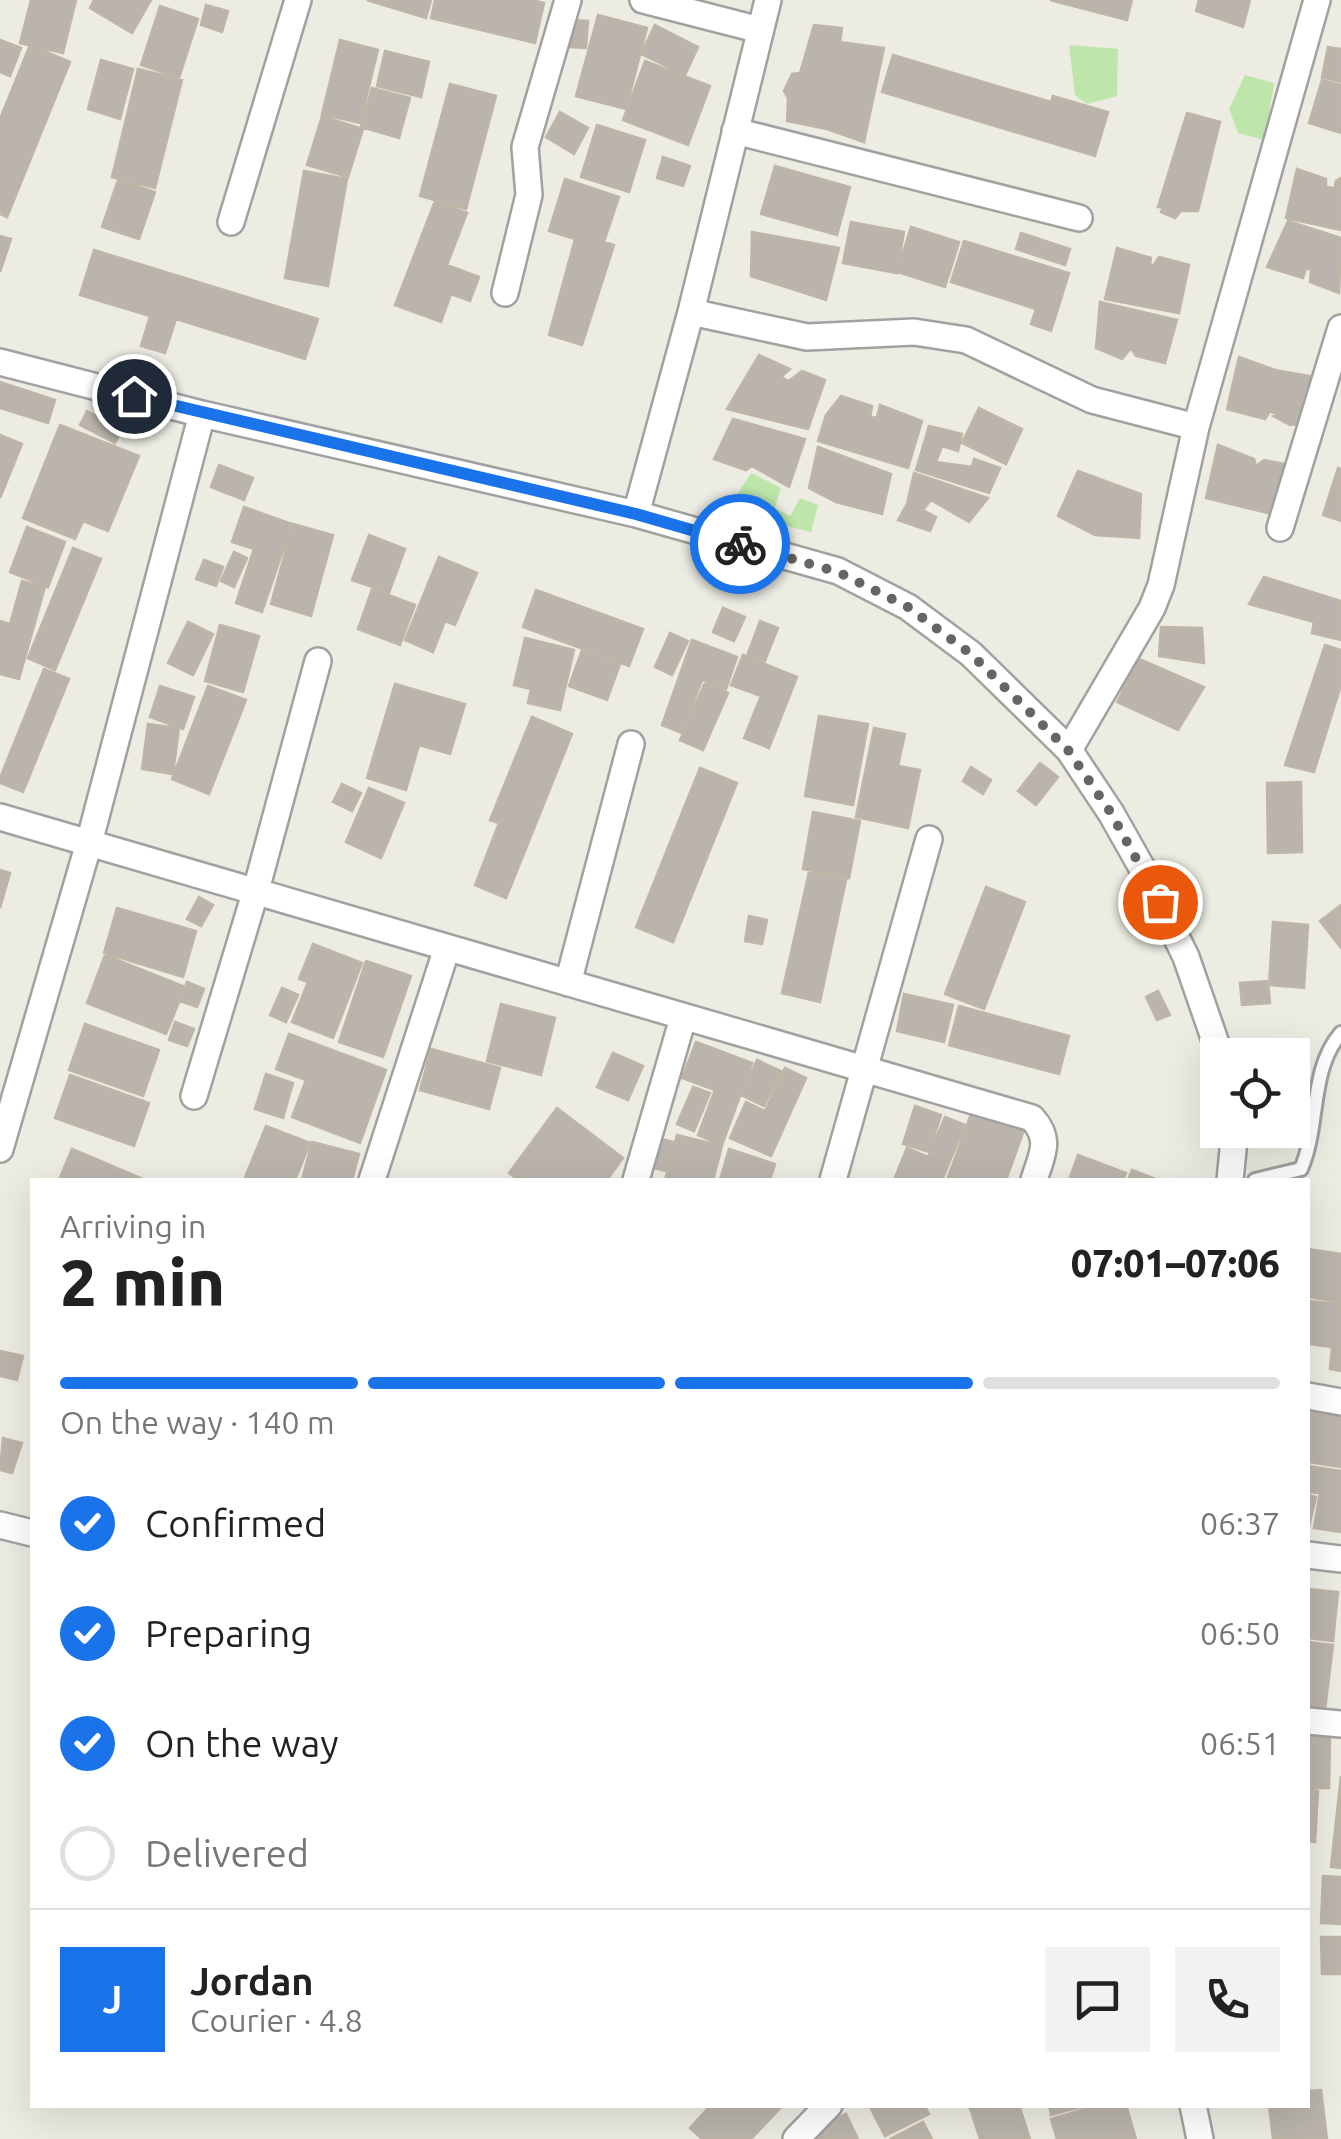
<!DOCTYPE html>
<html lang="en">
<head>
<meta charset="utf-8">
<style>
	:root { --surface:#fff; --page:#f2f2f2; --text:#222; --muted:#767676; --line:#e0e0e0; --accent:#1a73e8 }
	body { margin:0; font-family:Ubuntu,sans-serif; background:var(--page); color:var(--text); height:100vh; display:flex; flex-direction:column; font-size:38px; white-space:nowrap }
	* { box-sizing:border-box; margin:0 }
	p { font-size:32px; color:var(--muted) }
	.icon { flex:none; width:55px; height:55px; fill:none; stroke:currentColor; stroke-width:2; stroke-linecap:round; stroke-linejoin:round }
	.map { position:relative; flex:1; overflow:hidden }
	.panel { position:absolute; left:30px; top:1178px; width:1280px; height:930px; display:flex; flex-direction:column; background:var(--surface); border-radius:0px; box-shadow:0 10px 40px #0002 }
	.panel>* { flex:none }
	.buttons { position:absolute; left:1200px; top:1038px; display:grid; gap:20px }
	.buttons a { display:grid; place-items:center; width:110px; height:110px; border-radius:0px; background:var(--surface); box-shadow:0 10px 40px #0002; font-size:50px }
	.pin { position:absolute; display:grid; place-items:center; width:85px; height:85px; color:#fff; margin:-42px; border:5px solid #fff; border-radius:50%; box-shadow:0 2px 10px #0007 }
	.courier { position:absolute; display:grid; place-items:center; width:100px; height:100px; margin:-50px; border:8px solid #1a73e8; border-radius:50%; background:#fff; color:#222; box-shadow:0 2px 12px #0007 }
	.headline em { font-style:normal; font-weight:800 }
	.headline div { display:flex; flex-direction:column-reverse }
	.headline { display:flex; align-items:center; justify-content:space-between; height:170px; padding:0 30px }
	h1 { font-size:65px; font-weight:800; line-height:75px }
	.bar { display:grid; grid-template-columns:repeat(4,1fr); gap:15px 10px; align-content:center; height:120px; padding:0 30px }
	.bar i { height:12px; border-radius:8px; background:var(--line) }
	.bar .selected { background:var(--accent) }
	.bar p { grid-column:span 4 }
	.line { display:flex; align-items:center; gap:25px; padding:0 30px; border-top:2px solid var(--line) }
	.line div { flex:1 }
	.round { display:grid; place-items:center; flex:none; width:105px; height:105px; border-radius:0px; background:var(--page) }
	ol { padding:0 30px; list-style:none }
	li { display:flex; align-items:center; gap:30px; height:110px }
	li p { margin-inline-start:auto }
	li .icon { padding:10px; border-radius:50%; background:var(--accent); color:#fff; stroke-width:4 }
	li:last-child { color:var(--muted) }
	li i { width:55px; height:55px; border:5px solid var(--line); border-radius:50% }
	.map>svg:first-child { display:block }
</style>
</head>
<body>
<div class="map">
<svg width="1341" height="2139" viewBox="0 0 1341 2139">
	<rect width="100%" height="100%" fill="#edece3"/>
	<path fill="#bee6ab" d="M 1069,45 L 1118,49 L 1117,96 L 1087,104 L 1075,95 Z
		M 1245,75 L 1274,83 L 1265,140 L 1238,133 L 1229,109 Z
		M 751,473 L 781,488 L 775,508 L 790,516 L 800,498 L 818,505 L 811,532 L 745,516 L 732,502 Z"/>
	<path fill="#bab4ad" stroke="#beb5a6" stroke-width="2.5" d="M 31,0 L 76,0 L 63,53 L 20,43 Z
		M 94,0 L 151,0 L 132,33 L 90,8 Z
		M 367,0 L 431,0 L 426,18 Z
		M 435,0 L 532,0 L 544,3 L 535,43 L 431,18 Z
		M 1050,0 L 1132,0 L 1127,20 Z
		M 1199,0 L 1250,0 L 1243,27 L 1196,11 Z
		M 206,5 L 228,11 L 222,32 L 201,25 Z
		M 160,6 L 198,19 L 179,78 L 141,65 Z
		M 598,15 L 647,28 L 626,109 L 576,96 Z
		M 571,20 L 588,21 L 586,48 L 569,47 Z
		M 655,25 L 698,47 L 685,75 L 641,54 Z
		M 814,25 L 842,28 L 840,42 L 884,48 L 864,142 L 827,129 L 787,121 L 788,98 L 784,91 L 792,74 L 800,73 Z
		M 0,40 L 21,48 L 10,76 L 0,72 Z
		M 340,40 L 378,50 L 360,123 L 322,114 Z
		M 30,45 L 70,62 L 7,217 L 0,214 L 0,119 Z
		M 1328,47 L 1341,49 L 1341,82 L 1322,77 Z
		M 385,51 L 429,62 L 421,97 L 377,86 Z
		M 893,55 L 1051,102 L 1053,96 L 1108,112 L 1095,156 L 882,92 Z
		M 101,60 L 133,69 L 120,119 L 88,109 Z
		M 645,61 L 710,86 L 688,145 L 623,120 Z
		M 138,69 L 182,80 L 155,188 L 112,177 Z
		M 1322,80 L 1341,85 L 1341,133 L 1309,123 Z
		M 450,84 L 496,96 L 466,209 L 420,196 Z
		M 372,88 L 410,98 L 399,138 L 361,127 Z
		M 560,112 L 588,128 L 574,154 L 546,137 Z
		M 1187,113 L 1220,122 L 1198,211 L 1181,211 L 1175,218 L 1161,212 L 1163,207 L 1158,207 Z
		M 322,116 L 363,129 L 348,177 L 307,165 Z
		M 597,125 L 645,140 L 629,192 L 581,177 Z
		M 663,157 L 690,166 L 683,186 L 657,178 Z
		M 775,166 L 850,187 L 837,235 L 761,214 Z
		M 1297,169 L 1326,179 L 1326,186 L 1334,189 L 1336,181 L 1341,178 L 1341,230 L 1286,218 Z
		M 304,171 L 347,179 L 328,286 L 285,278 Z
		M 565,179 L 619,197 L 604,242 L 614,245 L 582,345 L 549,335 L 575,239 L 549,231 Z
		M 118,180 L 155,192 L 139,239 L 102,227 Z
		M 435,201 L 467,213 L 447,265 L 479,277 L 470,301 L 451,294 L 441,322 L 395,305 Z
		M 1288,221 L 1341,238 L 1339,293 L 1310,282 L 1311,270 L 1306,268 L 1303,278 L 1267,267 Z
		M 851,222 L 904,232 L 897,273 L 843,263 Z
		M 911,227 L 959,242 L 945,287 L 897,272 Z
		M 752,232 L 839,248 L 826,300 L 751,276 Z
		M 1021,233 L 1070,249 L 1065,265 L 1016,249 Z
		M 0,236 L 11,239 L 0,272 Z
		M 964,241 L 1069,273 L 1051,331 L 1031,324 L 1036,309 L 951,282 Z
		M 1117,248 L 1151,258 L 1150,265 L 1153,266 L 1159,257 L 1189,265 L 1179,313 L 1105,299 Z
		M 94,250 L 318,319 L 305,359 L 176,319 L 165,353 L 141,346 L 150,316 L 80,295 Z
		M 1100,302 L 1177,320 L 1165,363 L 1136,356 L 1131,348 L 1122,359 L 1096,348 Z
		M 759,355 L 790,369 L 781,377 L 789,381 L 802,371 L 825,380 L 808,429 L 727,409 Z
		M 1239,357 L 1275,370 L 1320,378 L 1307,423 L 1290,425 L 1273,416 L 1276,414 L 1270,411 L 1265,419 L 1227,409 Z
		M 0,382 L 55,400 L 48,423 L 0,408 Z
		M 841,396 L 872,406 L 870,418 L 877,417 L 880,405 L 922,421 L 908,468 L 818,441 L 826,415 Z
		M 979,408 L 1022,429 L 1006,464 L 962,443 Z
		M 87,411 L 122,430 L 115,443 L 80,425 Z
		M 733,419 L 805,439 L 789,487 L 752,466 L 746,470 L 714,459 Z
		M 60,425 L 139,456 L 108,531 L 83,521 L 75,539 L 23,518 Z
		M 929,426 L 962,434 L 958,451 L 942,446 L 936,462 L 972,467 L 974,459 L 1000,468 L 989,493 L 916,470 Z
		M 0,435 L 22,444 L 0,498 Z
		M 1218,445 L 1254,459 L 1256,466 L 1264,460 L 1295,466 L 1280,516 L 1206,498 Z
		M 818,447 L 891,474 L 882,514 L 836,502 L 809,488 Z
		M 219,465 L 253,478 L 244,500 L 211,487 Z
		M 1338,468 L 1341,469 L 1341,521 L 1323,515 Z
		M 1078,471 L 1141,494 L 1139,538 L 1095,535 L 1058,516 Z
		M 914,473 L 988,498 L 969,522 L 931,500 L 923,510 L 936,517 L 930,531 L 898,520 L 907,504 Z
		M 244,507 L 292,524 L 262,612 L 236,603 L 254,549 L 232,542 Z
		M 293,524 L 333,535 L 311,616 L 271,604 Z
		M 27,527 L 65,542 L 48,587 L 10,572 Z
		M 369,535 L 405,549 L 389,593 L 352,580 Z
		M 73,548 L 101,559 L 55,670 L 28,658 Z
		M 234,552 L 247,558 L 234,587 L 221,581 Z
		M 439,557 L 477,573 L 455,625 L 445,621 L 433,652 L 405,640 Z
		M 204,560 L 223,567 L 216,586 L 196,579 Z
		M 1264,577 L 1341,601 L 1341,640 L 1312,633 L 1314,622 L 1249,604 Z
		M 22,581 L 45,587 L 19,679 L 0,674 L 0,621 L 10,624 Z
		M 372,589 L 415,605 L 400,645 L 358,629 Z
		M 536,590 L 643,629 L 629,666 L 523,627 Z
		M 723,608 L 745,617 L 734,641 L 713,632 Z
		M 760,621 L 778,628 L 764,663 L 747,656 Z
		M 188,622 L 213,634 L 193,675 L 168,663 Z
		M 220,625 L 259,636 L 243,692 L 205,681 Z
		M 1161,627 L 1202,628 L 1204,663 L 1159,656 Z
		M 670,633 L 688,641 L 672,675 L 655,667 Z
		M 525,638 L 574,650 L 560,710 L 528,703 L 531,689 L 514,685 Z
		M 692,640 L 737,657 L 726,689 L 702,680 L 682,733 L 662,725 Z
		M 1325,645 L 1341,650 L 1341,685 L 1314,772 L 1285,765 Z
		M 582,650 L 620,664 L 607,700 L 569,686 Z
		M 743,655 L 797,677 L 769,748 L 744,738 L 761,696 L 731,685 Z
		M 1139,659 L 1204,687 L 1178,730 L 1117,702 Z
		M 44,669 L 69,679 L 23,792 L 0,783 L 0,778 Z
		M 705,683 L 728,693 L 703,750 L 680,740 Z
		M 395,684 L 465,704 L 450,754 L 419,745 L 406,790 L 367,778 Z
		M 160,686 L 194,697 L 183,729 L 150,717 Z
		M 208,686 L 246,700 L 209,794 L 172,779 Z
		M 819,716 L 868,724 L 853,805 L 805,796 Z
		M 532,717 L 572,734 L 506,898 L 475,885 L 499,823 L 490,820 Z
		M 148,724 L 179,728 L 173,774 L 142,769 Z
		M 874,728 L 905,734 L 898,766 L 920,770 L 908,828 L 856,817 Z
		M 1040,763 L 1058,777 L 1036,805 L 1018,791 Z
		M 971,767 L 991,780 L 983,794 L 963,781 Z
		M 700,768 L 737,783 L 673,942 L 636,927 Z
		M 1301,782 L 1302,852 L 1268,853 L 1267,783 Z
		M 342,784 L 361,793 L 352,811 L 333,802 Z
		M 369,788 L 404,803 L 381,858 L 346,842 Z
		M 813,812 L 860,821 L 849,878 L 803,869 Z
		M 0,870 L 10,873 L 0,908 Z
		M 809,872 L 846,880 L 820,1002 L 782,993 Z
		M 986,887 L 1025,902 L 984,1009 L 945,994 Z
		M 199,897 L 213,905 L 201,926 L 187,919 Z
		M 1341,905 L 1341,948 L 1320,921 Z
		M 117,908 L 196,931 L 183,977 L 104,953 Z
		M 749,916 L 767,920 L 762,944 L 745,941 Z
		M 1273,922 L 1308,925 L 1304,988 L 1269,985 Z
		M 313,944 L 362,963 L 333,1038 L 292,1022 L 308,982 L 299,979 Z
		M 105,955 L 185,987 L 166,1034 L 87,1003 Z
		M 366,961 L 411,976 L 383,1057 L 339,1042 Z
		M 1268,981 L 1270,1003 L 1242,1005 L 1240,983 Z
		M 187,982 L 204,989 L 197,1007 L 180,1001 Z
		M 282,988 L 298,995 L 286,1022 L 270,1015 Z
		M 1158,991 L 1170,1015 L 1157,1020 L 1146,997 Z
		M 904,994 L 953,1005 L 944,1042 L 897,1031 Z
		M 501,1004 L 555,1018 L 541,1075 L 487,1061 Z
		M 959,1006 L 1069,1036 L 1059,1074 L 949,1045 Z
		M 175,1022 L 194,1029 L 187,1046 L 169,1040 Z
		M 85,1024 L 159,1050 L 143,1096 L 69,1070 Z
		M 289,1034 L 386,1070 L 360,1143 L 292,1117 L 306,1080 L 276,1069 Z
		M 696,1042 L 752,1063 L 722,1145 L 698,1135 L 715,1090 L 682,1078 Z
		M 431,1049 L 500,1068 L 489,1109 L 420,1090 Z
		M 613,1053 L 643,1066 L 628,1100 L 597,1087 Z
		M 757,1060 L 781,1071 L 764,1106 L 741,1095 Z
		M 785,1068 L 806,1078 L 771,1156 L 730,1138 L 746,1102 L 765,1111 Z
		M 266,1074 L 293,1083 L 283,1118 L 255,1109 Z
		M 70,1075 L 149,1103 L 134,1146 L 55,1118 Z
		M 693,1087 L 710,1093 L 694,1131 L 677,1124 Z
		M 915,1106 L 941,1115 L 929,1152 L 903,1144 Z
		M 557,1108 L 623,1158 L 607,1180 L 518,1180 L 509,1173 Z
		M 972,1111 L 1024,1130 L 1006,1180 L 947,1180 Z
		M 945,1117 L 965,1125 L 942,1180 L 894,1180 L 907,1148 L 928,1157 Z
		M 266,1126 L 310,1143 L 295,1180 L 244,1180 Z
		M 677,1135 L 722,1146 L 713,1180 L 665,1180 Z
		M 662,1139 L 673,1142 L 666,1171 L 654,1168 Z
		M 312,1142 L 359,1154 L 352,1180 L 302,1180 Z
		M 72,1149 L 145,1180 L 59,1180 Z
		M 729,1149 L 775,1164 L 770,1180 L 720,1180 Z
		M 1078,1155 L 1126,1173 L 1123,1180 L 1069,1180 Z
		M 1132,1170 L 1158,1180 L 1128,1180 Z
		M 1308,1249 L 1341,1254 L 1341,1302 L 1308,1297 Z
		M 1308,1301 L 1341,1304 L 1341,1371 L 1330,1369 L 1332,1347 L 1308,1344 Z
		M 0,1351 L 23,1356 L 17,1380 L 0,1376 Z
		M 1308,1413 L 1341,1415 L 1341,1467 L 1308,1462 Z
		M 3,1438 L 22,1443 L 12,1473 L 0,1470 Z
		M 1308,1466 L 1341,1471 L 1341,1532 L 1314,1528 L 1320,1493 L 1308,1492 Z
		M 1308,1495 L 1316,1497 L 1308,1531 Z
		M 1308,1589 L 1338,1592 L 1333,1641 L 1308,1638 Z
		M 1308,1642 L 1333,1645 L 1325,1709 L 1308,1707 Z
		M 1308,1736 L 1330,1737 L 1329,1788 L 1308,1788 Z
		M 1341,1776 L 1341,1868 L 1331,1867 Z
		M 1308,1790 L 1318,1791 L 1315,1842 L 1308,1841 Z
		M 1323,1876 L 1341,1877 L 1341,1924 L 1321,1923 Z
		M 1321,1937 L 1341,1937 L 1341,1974 L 1322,1974 Z
		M 1321,2090 L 1327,2139 L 1273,2139 L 1269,2105 L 1308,2105 L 1308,2091 Z
		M 711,2105 L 783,2105 L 751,2139 L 702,2139 L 690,2128 Z
		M 869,2105 L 924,2105 L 929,2114 L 885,2136 Z
		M 969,2105 L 1019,2105 L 1030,2139 L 980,2139 Z
		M 1049,2105 L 1088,2105 L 1051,2115 Z
		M 1098,2105 L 1126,2105 L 1136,2139 L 1057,2139 L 1051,2119 Z
		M 846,2114 L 858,2139 L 802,2139 L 800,2135 Z
		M 923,2122 L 932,2139 L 890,2139 Z"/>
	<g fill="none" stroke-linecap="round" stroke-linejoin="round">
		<g stroke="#a1a1a1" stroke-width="18">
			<path id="lane" d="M 1255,1180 L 1301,1169 C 1320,1125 1309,1070 1341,1033"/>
		</g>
		<g stroke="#a1a1a1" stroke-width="30">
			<path id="street" d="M 643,0 L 760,30
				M 735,131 L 1079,218
				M 231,222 L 298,0
				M 505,293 L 529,195 L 525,147 L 568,0
				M 691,312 L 807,337 L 914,332 L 966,340 L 1092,400 L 1196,427
				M 0,362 L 202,414 L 636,514 L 838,571 L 908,607 L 971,654 L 1069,750 L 1111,813 L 1146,875 L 1186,957 L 1220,1055
				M 636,514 L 691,312 L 768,0
				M 1280,528 L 1341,328
				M 1069,750 L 1152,608 L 1161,585 L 1196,427 L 1317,0
				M 0,817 L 1032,1118 C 1052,1140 1042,1154 1034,1180
				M 568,983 L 631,744
				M 194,1096 L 256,890 L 318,661
				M 0,1149 L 89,843 L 202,414
				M 372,1180 L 447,948
				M 636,1180 L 683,1018
				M 833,1180 L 929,839
				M 1230,1180 L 1235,1130
				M 1308,1396 L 1341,1402
				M 0,1525 L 32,1533
				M 1308,1555 L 1341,1559
				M 1308,1721 L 1341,1724
				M 1193,2105 L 1200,2139
				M 796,2139 L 829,2105"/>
		</g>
		<use href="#lane" stroke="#fff" stroke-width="12"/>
		<use href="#street" stroke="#fff" stroke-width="25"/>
	</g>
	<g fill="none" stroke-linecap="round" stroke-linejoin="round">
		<path stroke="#666562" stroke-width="10" stroke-dasharray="0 18" d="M 740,544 L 838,572 L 908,607 L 971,654 L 1068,750 L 1111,813 L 1160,902"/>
		<path stroke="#1a73e8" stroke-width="12" d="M 134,396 L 636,514 L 740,544"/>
	</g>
</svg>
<div class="buttons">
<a><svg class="icon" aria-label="locate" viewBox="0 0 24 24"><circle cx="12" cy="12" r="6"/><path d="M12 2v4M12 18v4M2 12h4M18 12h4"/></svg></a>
</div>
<div class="pin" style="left:1160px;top:902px;background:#ea580c"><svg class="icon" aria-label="bag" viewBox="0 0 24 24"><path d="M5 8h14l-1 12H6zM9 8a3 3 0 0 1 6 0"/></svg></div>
<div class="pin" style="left:134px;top:396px;background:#1f2937"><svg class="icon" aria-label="home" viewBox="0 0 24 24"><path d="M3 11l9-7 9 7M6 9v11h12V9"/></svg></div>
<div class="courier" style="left:740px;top:544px"><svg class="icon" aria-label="bike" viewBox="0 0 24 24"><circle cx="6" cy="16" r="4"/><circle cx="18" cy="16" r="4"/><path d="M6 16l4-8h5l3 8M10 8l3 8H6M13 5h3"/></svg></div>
<section class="panel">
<div class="headline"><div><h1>2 min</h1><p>Arriving in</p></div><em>07:01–07:06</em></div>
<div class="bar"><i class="selected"></i><i class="selected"></i><i class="selected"></i><i></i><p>On the way · 140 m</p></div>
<ol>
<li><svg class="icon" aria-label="check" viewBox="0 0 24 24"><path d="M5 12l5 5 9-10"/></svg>Confirmed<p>06:37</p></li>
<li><svg class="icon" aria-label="check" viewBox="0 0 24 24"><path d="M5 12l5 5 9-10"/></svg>Preparing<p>06:50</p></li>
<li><svg class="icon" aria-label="check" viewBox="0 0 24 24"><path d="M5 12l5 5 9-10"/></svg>On the way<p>06:51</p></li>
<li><i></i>Delivered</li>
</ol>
<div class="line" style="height:180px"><b class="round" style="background:var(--accent);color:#fff">J</b><div><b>Jordan</b><p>Courier · 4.8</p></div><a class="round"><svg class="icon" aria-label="chat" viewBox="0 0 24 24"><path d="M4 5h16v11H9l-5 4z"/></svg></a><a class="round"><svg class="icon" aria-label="phone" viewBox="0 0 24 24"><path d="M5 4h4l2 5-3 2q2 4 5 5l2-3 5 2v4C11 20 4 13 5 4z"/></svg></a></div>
</section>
</div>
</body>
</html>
